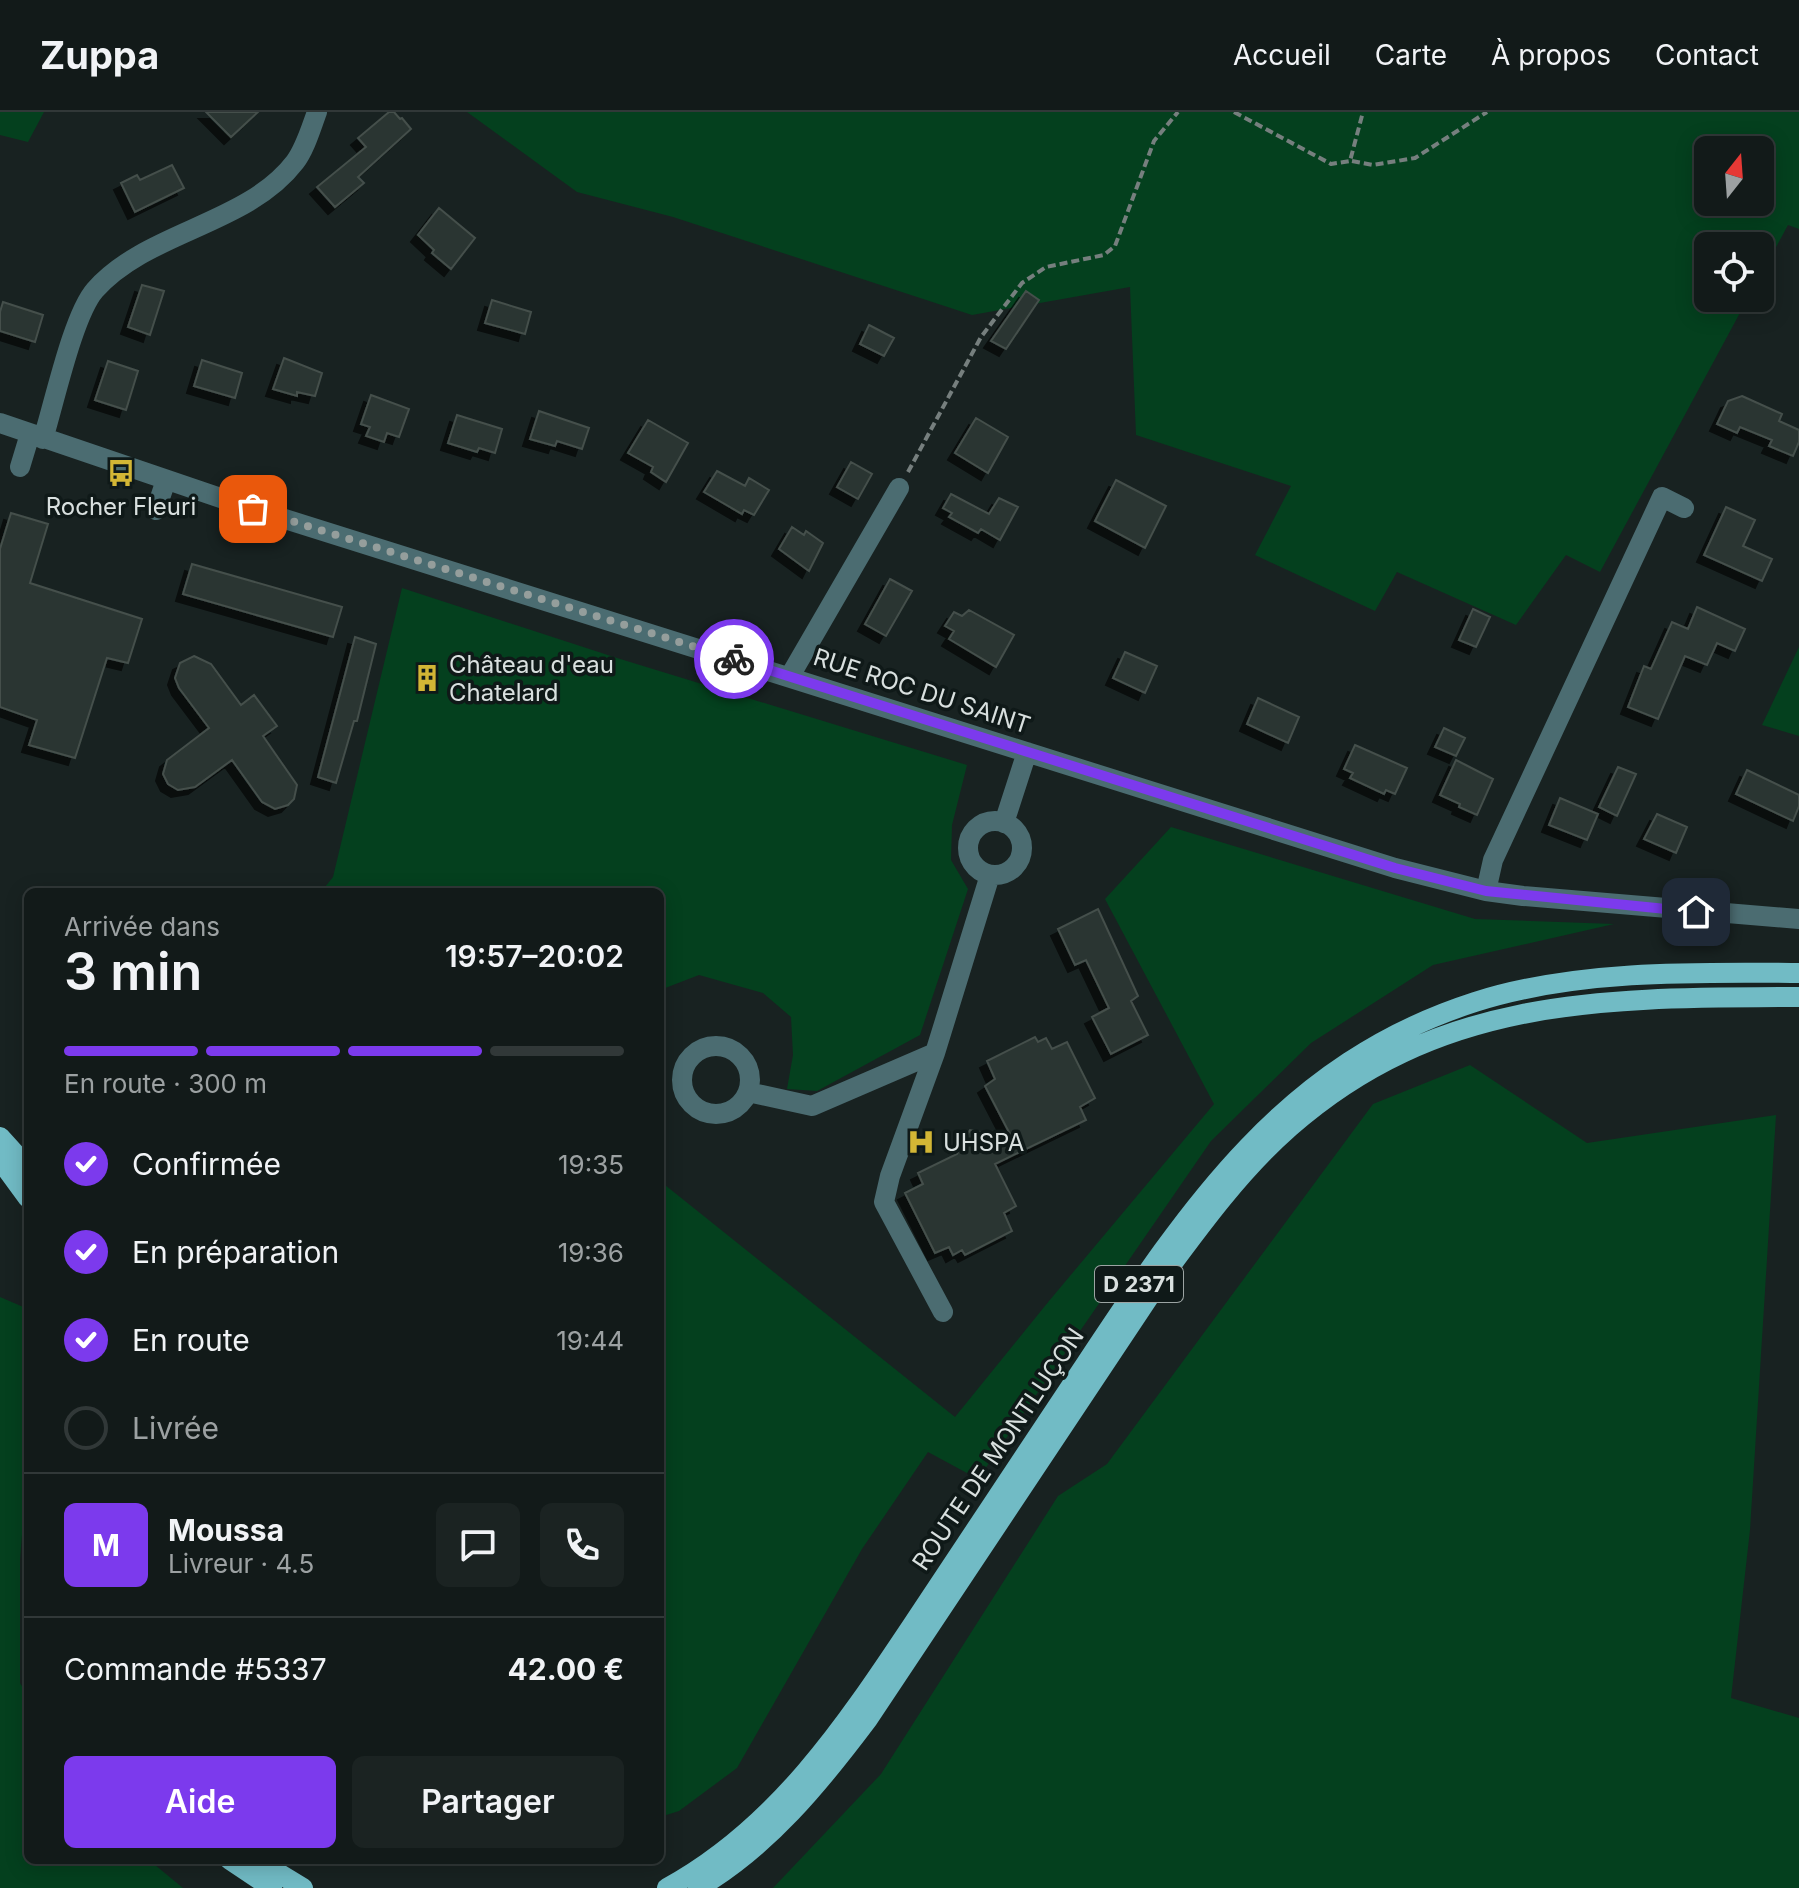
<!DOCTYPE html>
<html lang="fr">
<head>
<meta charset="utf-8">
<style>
	:root { --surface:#121a19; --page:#1b2322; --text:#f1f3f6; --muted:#9ca1a2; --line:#313838; --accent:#7c3aed }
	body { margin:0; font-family:Inter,sans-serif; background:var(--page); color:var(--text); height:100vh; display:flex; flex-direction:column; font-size:30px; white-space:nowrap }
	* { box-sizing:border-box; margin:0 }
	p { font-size:26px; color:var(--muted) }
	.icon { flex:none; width:44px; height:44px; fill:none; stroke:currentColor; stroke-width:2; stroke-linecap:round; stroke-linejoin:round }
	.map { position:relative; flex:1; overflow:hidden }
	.drawer { position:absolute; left:24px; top:776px; width:640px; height:976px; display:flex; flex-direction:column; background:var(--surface); border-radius:12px; box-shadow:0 4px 20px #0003,0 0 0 2px var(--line) }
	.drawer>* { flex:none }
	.needle { width:52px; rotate:17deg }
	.buttons { position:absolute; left:1694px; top:24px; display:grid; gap:16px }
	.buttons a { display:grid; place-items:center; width:80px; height:80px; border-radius:12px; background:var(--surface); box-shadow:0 4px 20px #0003,0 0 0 2px var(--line); font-size:40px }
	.pin { position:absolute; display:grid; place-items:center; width:68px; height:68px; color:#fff; margin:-34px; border-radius:16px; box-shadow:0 4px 12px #0006 }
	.courier { position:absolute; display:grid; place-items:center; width:80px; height:80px; margin:-40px; border:6px solid #7c3aed; border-radius:50%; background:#fff; color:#222; box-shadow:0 2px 10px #0007 }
	.headline em { font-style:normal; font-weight:600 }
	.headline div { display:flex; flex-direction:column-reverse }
	.headline { display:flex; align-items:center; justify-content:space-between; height:136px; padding:0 40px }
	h1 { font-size:52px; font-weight:600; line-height:60px }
	.bar { display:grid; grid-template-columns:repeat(4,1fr); gap:12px 8px; align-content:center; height:96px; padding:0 40px }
	.bar i { height:10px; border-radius:6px; background:var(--line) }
	.bar .active { background:var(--accent) }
	.bar p { grid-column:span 4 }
	.line { display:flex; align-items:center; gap:20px; padding:0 40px; border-top:2px solid var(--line) }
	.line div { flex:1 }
	.round { display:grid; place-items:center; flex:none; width:84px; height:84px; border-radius:12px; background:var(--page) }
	ol { padding:0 40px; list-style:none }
	li { display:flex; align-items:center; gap:24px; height:88px }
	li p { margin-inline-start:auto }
	li .icon { padding:8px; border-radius:50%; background:var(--accent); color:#fff; stroke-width:4 }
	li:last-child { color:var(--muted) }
	li i { width:44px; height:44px; border:4px solid var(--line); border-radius:50% }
	.primary-button { display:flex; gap:16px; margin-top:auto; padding:16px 40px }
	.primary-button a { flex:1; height:92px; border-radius:12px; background:var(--accent); color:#fff; font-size:32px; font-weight:600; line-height:92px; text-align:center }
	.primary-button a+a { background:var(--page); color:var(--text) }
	header { display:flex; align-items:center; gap:48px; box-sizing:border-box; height:112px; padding:0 40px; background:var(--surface); border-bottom:2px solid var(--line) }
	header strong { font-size:38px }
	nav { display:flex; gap:44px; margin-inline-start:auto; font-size:28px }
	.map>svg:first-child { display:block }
</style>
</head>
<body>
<header>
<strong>Zuppa</strong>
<nav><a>Accueil</a><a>Carte</a><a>À propos</a><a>Contact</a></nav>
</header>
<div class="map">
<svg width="1799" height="1776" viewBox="0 0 1799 1776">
	<defs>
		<filter id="shadow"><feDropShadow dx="-7" dy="7" stdDeviation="0" flood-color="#0009"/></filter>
	</defs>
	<rect width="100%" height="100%" fill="#182221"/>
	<path fill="#04401e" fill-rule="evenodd" d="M 0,0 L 44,0 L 28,30 L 0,23 Z
		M 467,0 L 1799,0 L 1799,117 L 1788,113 L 1760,165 L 1760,134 L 1708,134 L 1708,186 L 1748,186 L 1600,460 L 1566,443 L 1516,513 L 1397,460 L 1375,499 L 1255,443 L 1291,374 L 1136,323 L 1130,175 L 972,203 L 673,105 L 577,80 ZM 1708,38 L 1760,38 L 1760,90 L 1708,90 Z
		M 402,476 L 617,546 L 967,653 L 952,713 L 951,748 L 968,777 L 920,923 L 817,979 L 787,977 L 793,943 L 791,905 L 763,881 L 699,863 L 660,878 L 660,780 L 321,780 L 333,765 Z
		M 1799,535 L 1799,624 L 1762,613 Z
		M 1171,715 L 1475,807 L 1614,812 L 1433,853 L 1311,931 L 1211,1029 L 978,1367 L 928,1340 L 862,1437 L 737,1656 L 679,1699 L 660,1705 L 660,1069 L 955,1305 L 1049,1189 L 1214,992 L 1105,787 Z
		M 1470,953 L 1587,1031 L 1776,1003 L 1750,1418 L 1731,1586 L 1799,1606 L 1799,1776 L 773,1776 L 881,1662 L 1058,1384 L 1107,1352 L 1373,992 Z
		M 0,1185 L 28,1197 L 28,1347 L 20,1448 L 20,1571 L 28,1584 L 28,1748 L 149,1748 L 183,1776 L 0,1776 Z"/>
	<path fill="#2b3531" stroke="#444f4b" stroke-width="2" filter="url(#shadow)" d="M 206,0 L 258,0 L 231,25 Z
		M 389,0 L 394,0 L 400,7 L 402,6 L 411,17 L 358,65 L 364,71 L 335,95 L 317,75 L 366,35 L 358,26 Z
		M 172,53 L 184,76 L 135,100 L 121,71 L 137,63 L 140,68 Z
		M 439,96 L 475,126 L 451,157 L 432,141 L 434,138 L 418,123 Z
		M 142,173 L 164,179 L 150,223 L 128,215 Z
		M 1026,179 L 1039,188 L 1006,237 L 991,229 Z
		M 492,188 L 531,200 L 525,222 L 485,211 Z
		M 3,190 L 43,203 L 35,230 L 0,219 L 0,200 Z
		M 869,213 L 894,226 L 884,244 L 860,232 Z
		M 284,246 L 322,261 L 315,284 L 297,280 L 297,284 L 273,277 Z
		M 202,248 L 242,261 L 235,286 L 194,274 Z
		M 108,249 L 138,259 L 126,298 L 95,288 Z
		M 371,283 L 409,297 L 399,325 L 387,321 L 384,330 L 366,324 L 370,315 L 361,312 Z
		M 1742,284 L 1782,302 L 1779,309 L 1799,318 L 1799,330 L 1793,344 L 1769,334 L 1772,328 L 1740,315 L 1737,321 L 1717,312 L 1728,289 Z
		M 539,299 L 589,316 L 582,337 L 557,329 L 555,334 L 530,327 Z
		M 457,303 L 502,317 L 495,341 L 479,336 L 477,340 L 448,331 Z
		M 976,306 L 1008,325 L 988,361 L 955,341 Z
		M 648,308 L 688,331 L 666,370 L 651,360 L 653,355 L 628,341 Z
		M 851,350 L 872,362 L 858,387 L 837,375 Z
		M 717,359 L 745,374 L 749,366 L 769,378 L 754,403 L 744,398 L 742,402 L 704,380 Z
		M 1116,368 L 1166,394 L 1145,436 L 1095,409 Z
		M 951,382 L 989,402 L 999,386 L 1018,395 L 1000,428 L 981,417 L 978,421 L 949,405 L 952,401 L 943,396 Z
		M 1726,395 L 1755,408 L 1743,434 L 1772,447 L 1762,469 L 1704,443 Z
		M 11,401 L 48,412 L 30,471 L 142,507 L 128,551 L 107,546 L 75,646 L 29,633 L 37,608 L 0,595 L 0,437 Z
		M 792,415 L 804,423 L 806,419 L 823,431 L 809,459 L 779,437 Z
		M 192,452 L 342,495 L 333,525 L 183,482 Z
		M 890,467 L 912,479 L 886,524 L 865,512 Z
		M 1697,495 L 1745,517 L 1735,539 L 1717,531 L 1707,553 L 1685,544 L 1658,607 L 1628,595 L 1644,554 L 1651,557 L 1672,510 L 1688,517 Z
		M 1473,497 L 1490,505 L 1476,535 L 1459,528 Z
		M 969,498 L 1014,523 L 996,555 L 949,527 L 954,519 L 945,514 L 954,500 L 962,504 Z
		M 355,525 L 376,532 L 357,609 L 354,609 L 336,671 L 318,665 Z
		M 1125,540 L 1157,554 L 1145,581 L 1113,566 Z
		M 194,544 L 211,552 L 241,593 L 254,583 L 277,614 L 263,624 L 297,673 L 294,687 L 288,693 L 275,697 L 262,690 L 232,648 L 195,675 L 178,678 L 168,672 L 163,662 L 167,648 L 209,616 L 179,576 L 175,566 L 180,551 Z
		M 1258,586 L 1299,605 L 1288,631 L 1247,612 Z
		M 1444,616 L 1465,626 L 1456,644 L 1435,635 Z
		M 1355,633 L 1407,656 L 1395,682 L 1386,678 L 1384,682 L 1350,666 L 1353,661 L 1344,657 Z
		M 1456,648 L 1493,667 L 1477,703 L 1459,695 L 1460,692 L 1440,683 Z
		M 1618,655 L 1636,662 L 1617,704 L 1599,695 Z
		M 1747,658 L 1799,683 L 1799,694 L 1793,709 L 1736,682 Z
		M 1560,686 L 1598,702 L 1587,728 L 1549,713 Z
		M 1657,702 L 1687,715 L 1676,741 L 1644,727 Z
		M 1098,797 L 1138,884 L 1131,889 L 1148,923 L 1111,942 L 1092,905 L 1109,896 L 1086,848 L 1075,853 L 1058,817 Z
		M 1035,925 L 1038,930 L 1046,926 L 1052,937 L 1067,930 L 1095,986 L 1080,995 L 1086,1008 L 995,1052 L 1016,1094 L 1004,1101 L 1012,1119 L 965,1143 L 962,1138 L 953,1143 L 949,1135 L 935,1141 L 905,1081 L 923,1072 L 918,1061 L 957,1042 L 970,1018 L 1012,1026 L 985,974 L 995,967 L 987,949 Z"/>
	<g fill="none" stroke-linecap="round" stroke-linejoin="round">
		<path stroke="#767f7e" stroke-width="4" stroke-dasharray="8 4" stroke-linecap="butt" d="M 1234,0 L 1331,52 L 1350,49 L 1363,0
			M 1352,49 L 1373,53 L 1415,46 L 1487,0
			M 908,360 L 981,225 L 1022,171 L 1046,155 L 1104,143 L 1115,134 L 1154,29 L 1178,0"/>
		<path stroke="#4b6c71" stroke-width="20" d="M 0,311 L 253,397 L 1395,756 L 1486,779 L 1523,784 L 1799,807
			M 43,327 C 54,292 73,203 95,178 C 147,119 247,113 295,50 C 305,37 311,16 317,0
			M 20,355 L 30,322
			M 156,398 L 166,368
			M 790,564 L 899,376
			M968 736a27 27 0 1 1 54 0a27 27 0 1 1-54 0Z
			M 1004,711 L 1027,640
			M 1486,779 L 1493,748 L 1662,385 L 1684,396
			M682 968a34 34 0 1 1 68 0a34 34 0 1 1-68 0Z
			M 935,941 L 890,1064 L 884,1090 L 943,1200
			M 748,980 L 812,994 L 935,941 L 990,763"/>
		<path stroke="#71bbc5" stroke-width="20" d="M 0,1025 L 28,1056
			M 0,1048 L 28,1086
			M 230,1748 L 272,1776
			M 257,1748 L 303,1776
			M 667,1776 C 777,1716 845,1614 913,1512 C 969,1428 1025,1343 1081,1259 C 1187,1099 1282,952 1475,890 C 1575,858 1694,860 1799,861
			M 698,1776 C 768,1735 820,1671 868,1607 L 1161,1167 C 1200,1114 1240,1059 1290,1015 C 1442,882 1609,886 1799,885"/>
	</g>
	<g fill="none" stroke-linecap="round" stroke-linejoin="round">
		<path stroke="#959e9c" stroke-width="8" stroke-dasharray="0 14.4" d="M 253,397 L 734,547"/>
		<path stroke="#7c3aed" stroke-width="10" d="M 734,547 L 1395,756 L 1486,779 L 1696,800"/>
	</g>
	<defs>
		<g id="bus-bare" transform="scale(2.16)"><path d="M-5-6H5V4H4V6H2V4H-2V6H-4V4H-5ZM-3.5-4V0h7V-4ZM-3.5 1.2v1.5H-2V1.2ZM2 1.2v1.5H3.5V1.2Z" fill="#d3b635" stroke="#0f1918" stroke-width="2.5" paint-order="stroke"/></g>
		<g id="building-bare" transform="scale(2.16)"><path d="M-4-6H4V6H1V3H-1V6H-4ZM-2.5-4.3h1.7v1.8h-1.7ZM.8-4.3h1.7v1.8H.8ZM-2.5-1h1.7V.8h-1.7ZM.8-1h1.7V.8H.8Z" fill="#d3b635" stroke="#0f1918" stroke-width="2.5" paint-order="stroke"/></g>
		<g id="hospital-bare" transform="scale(2.16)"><path d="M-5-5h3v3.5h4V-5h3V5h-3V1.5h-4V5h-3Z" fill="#d3b635" stroke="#0f1918" stroke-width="2.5" paint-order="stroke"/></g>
	</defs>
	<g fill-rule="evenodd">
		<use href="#bus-bare" x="121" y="361"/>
		<use href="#building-bare" x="427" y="566"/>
		<use href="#hospital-bare" x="921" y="1030"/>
	</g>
	<g text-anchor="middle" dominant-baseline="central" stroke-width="7" stroke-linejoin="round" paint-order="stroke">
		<rect fill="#0f1918" stroke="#9ca4a3" stroke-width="2" x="1095" y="1154" width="88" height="36" rx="6"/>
		<g font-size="22" font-weight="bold" fill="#d9e0df">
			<text x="1139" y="1172">D 2371</text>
		</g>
		<g font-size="24" fill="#d9e0df" stroke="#0f1918" text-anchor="start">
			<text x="121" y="394" text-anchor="middle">Rocher Fleuri</text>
			<text x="449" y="552">Château d'eau<tspan x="449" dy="28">Chatelard</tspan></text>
			<text x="943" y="1030">UHSPA</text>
		</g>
		<g font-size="24" fill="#d9e0df" stroke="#0f1918">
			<text transform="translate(922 579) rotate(18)">RUE ROC DU SAINT</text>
			<text transform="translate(998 1337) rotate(-56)">ROUTE DE MONTLUÇON</text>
		</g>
	</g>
</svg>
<div class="buttons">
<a><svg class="needle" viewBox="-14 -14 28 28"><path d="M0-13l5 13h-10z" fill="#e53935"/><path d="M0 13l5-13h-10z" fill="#9ca1a2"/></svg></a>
<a><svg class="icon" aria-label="locate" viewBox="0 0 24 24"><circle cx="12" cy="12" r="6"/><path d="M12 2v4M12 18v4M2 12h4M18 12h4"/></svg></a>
</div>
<div class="pin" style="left:253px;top:397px;background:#ea580c"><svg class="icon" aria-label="bag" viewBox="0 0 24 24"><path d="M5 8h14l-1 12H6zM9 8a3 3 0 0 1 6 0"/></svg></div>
<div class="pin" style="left:1696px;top:800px;background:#1f2937"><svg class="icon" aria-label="home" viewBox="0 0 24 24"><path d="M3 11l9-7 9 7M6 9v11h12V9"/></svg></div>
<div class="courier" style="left:734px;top:547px"><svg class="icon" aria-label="bike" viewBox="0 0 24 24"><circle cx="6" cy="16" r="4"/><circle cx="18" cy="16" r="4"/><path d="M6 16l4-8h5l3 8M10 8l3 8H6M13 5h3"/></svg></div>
<section class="drawer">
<div class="headline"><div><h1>3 min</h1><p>Arrivée dans</p></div><em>19:57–20:02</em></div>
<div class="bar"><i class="active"></i><i class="active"></i><i class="active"></i><i></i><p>En route · 300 m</p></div>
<ol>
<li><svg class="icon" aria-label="check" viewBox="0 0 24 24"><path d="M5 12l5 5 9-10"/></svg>Confirmée<p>19:35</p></li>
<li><svg class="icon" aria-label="check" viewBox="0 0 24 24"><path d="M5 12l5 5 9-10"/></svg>En préparation<p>19:36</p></li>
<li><svg class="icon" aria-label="check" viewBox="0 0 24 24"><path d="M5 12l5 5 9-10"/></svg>En route<p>19:44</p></li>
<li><i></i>Livrée</li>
</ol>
<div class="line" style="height:144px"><b class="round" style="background:var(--accent);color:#fff">M</b><div><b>Moussa</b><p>Livreur · 4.5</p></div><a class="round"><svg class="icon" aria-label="chat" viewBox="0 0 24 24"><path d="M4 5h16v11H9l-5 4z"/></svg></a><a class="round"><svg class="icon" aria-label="phone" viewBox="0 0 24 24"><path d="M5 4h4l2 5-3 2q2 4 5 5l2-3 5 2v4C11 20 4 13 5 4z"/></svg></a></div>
<div class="line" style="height:104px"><div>Commande #5337</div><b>42.00 €</b></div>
<div class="primary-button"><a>Aide</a><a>Partager</a></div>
</section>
</div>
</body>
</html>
